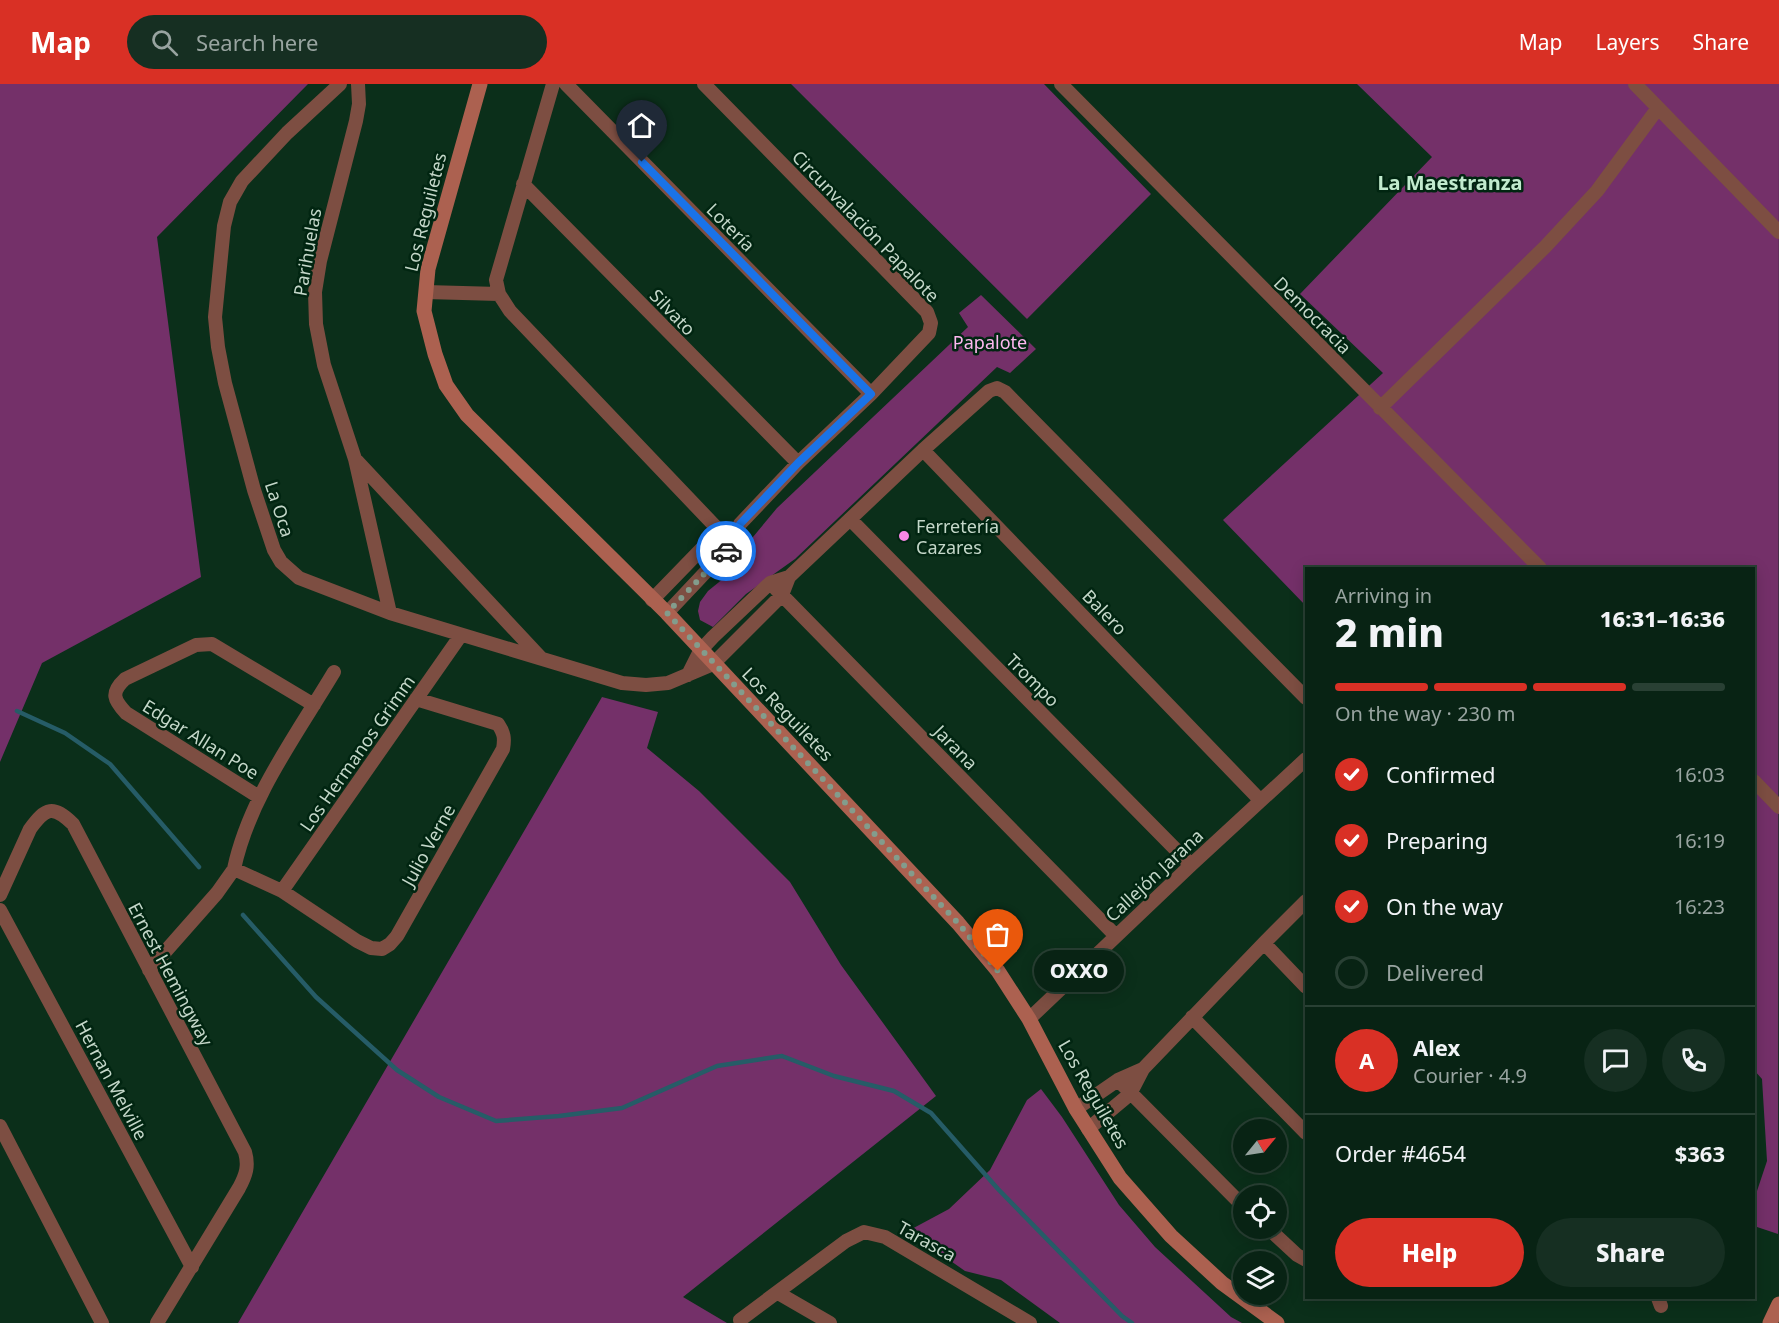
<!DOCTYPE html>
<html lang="en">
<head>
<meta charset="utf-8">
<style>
	:root { --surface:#082314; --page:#162f22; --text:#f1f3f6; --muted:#98a4a0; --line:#294034; --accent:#d93025 }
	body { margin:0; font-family:"Noto Sans",sans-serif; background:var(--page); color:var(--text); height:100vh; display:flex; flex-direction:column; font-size:22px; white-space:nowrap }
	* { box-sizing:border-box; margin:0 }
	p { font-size:20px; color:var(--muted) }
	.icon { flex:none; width:33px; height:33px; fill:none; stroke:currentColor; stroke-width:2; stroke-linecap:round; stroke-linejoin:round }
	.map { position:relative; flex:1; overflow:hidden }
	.side { position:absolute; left:1305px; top:483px; width:450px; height:732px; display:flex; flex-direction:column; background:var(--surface); border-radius:0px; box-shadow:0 3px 15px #0003,0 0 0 2px var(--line) }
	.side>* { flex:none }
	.needle { width:39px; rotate:60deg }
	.buttons { position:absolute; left:1233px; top:1035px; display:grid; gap:12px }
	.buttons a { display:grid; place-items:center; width:54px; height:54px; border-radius:50%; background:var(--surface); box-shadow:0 3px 15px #0003,0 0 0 2px var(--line); font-size:30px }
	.pin { position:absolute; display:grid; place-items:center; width:51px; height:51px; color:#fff; margin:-62px -26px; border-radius:50% 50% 50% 0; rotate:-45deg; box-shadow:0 0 6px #0007 }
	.pin .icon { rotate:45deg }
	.courier { position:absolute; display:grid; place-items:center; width:60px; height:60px; margin:-30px; border:4px solid #1a73e8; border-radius:50%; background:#fff; color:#222; box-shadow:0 2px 8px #0007 }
	.bubble { position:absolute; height:42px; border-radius:21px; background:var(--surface); box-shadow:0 3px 15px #0003,0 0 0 2px var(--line); font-size:20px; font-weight:800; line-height:42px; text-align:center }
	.summary em { font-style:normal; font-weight:800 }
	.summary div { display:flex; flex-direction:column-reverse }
	.summary { display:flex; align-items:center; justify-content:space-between; height:102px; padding:0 30px }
	h1 { font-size:39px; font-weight:800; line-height:45px }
	.bar { display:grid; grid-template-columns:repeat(4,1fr); gap:9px 6px; align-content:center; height:72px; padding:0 30px }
	.bar i { height:8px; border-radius:4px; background:var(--line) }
	.bar .current { background:var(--accent) }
	.bar p { grid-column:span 4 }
	.line { display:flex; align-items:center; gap:15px; padding:0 30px; border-top:2px solid var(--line) }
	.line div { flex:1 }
	.round { display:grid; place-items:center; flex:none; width:63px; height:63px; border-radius:32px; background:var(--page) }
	ol { padding:0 30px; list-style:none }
	li { display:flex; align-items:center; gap:18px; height:66px }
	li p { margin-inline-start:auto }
	li .icon { padding:6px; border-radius:50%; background:var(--accent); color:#fff; stroke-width:4 }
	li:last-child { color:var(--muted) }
	li i { width:33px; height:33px; border:3px solid var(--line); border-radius:50% }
	.primary-button { display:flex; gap:12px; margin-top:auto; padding:12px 30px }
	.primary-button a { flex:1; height:69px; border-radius:36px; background:var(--accent); color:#fff; font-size:24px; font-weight:800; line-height:69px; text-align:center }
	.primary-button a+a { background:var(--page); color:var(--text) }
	header { display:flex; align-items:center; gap:36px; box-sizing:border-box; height:84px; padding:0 30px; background:var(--accent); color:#fff }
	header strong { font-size:28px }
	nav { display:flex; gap:33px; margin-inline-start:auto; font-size:21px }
	.search { width:420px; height:54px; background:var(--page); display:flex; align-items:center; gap:15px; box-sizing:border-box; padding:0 21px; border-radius:33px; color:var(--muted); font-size:22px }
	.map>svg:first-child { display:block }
</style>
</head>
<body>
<header>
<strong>Map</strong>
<div class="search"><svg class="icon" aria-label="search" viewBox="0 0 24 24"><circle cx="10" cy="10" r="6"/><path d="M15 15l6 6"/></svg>Search here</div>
<nav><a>Map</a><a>Layers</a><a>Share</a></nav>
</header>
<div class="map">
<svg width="1779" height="1239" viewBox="0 0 1779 1239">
	<rect width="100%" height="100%" fill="#0b2f1a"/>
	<path fill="#743069" d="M 0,0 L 308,0 L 157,153 L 201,493 L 42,579 L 0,678 Z
		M 791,0 L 1044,0 L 1151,110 L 1027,235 Z
		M 1357,0 L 1779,0 L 1778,1150 L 1754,1142 L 1754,1116 L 1767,1077 L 1762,995 L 1754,986 L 1754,484 L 1306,484 L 1306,522 L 1223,436 L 1383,289 L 1300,210 L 1432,73 Z
		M 981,211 L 1036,265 L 1010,289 L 997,283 L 795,475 L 746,510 L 713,543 L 700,536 L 698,527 L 700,518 L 708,507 L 724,494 L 733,477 L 777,424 L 968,243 L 959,229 Z
		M 602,613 L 658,628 L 647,664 L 699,707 L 790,798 L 841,881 L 936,1012 L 683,1213 L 727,1239 L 238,1239 Z
		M 1041,1005 L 1062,1033 L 1119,1121 L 1155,1163 L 1231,1233 L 1242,1239 L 1060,1239 L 1001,1196 L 965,1187 L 908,1147 L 949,1125 L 990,1086 L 1027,1016 Z"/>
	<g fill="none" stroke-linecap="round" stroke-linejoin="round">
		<path stroke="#265c67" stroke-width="4.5" d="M 17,627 L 65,649 L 110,680 L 199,783
			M 243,831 L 316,913 L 397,986 L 439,1013 L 496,1037 L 559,1032 L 622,1024 L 717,982 L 782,972 L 834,992 L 894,1007 L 931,1029 L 998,1105 L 1122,1232 L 1132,1239"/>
		<path stroke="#7d4e42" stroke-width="14" d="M 340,0 L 287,49 L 242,97 L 230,118 L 224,142 L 215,233 L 218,263 L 225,299 L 254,406 L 274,466 L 281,478 L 299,494 L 390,529 L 622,599 L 646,601 L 668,599 L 713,580 L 782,511 L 789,493
			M 358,0 L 359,20 L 356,37 L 320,177 L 315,208 L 316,240 L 324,281 L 355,375 L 390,529
			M 553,0 L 496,196 L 499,210 L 510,227 L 732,460
			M 566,0 L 871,310
			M 1061,0 L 1540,484
			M 1635,0 L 1779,148
			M 523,100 L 798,379
			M 426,208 L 499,210
			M 1380,324 L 1545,163 L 1597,107 L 1658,24
			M 923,366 L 1260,716
			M 357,377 L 540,573
			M 850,435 L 1191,781
			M 776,505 L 1116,852
			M 652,516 L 719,447 L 726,445
			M 667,529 L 732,460 L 740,440 L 798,379 L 871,310 L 929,249 L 931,239 L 927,228 L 704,0
			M 688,591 L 700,567 L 713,553 L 770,499 L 789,493 L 923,366 L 989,307 L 997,304 L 1005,308 L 1306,614
			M 1754,697 L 1779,723
			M 259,713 L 126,629 C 114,616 110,609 125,595 L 196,561 L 212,560 L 314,621
			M 234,785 C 249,714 297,650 334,588
			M 282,807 L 461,551
			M 0,811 L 30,745 C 46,723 53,721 73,740 L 245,1068 C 249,1082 246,1091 239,1104 L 157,1239
			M 0,826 L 192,1183
			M 1264,859 L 1306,903
			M 149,886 L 217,809 L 234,785 L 282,807 L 357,857 L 371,864 L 382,865 L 390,860 L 397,852 L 503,665 C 505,654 504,649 498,640 L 416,615
			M 1192,933 L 1306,1049
			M 1029,935 L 1191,781 L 1306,675
			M 1118,996 L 1244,1123
			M 1076,1025 L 1118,996 L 1143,985
			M 0,1042 L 102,1239
			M 1088,1045 L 1130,1010 L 1143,985 L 1264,859 L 1306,817
			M 1268,1144 L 1297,1171 L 1306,1176
			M 778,1209 L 830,1239
			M 1658,1214 L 1661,1222
			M 740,1236 L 846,1157 L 864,1148 L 885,1153 L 1030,1239"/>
		<path stroke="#ac6150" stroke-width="15" d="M 480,0 L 428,185 L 424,227 L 435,270 L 446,301 L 467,331 L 667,529 L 958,839 L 998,887 L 1029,935 L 1076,1025 L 1120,1094 L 1171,1152 L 1222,1199 L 1277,1239
			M 1770,1239 L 1779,1220"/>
	</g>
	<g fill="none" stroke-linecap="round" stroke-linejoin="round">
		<path stroke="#839c8c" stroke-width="6" stroke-dasharray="0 10.8" d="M 726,467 L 667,529 L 958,839 L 998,887"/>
		<path stroke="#1a73e8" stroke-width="8" d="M 642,78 L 871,310 L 798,379 L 740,440 L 732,460 L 726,467"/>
	</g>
	<circle fill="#fa87e6" stroke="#012511" stroke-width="2" cx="904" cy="452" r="6"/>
	<g text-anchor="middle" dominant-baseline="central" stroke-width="5" stroke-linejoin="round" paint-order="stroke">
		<g font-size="18" fill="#c4d7c9" stroke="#012511">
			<text transform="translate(425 128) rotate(-76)">Los Reguiletes</text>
			<text transform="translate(866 142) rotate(46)">Circunvalación Papalote</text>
			<text transform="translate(731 143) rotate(45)">Lotería</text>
			<text transform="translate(307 168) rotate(-80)">Parihuelas</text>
			<text transform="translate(673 228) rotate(46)">Silvato</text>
			<text transform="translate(1313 231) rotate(45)">Democracia</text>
			<text transform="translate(280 425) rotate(72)">La Oca</text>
			<text transform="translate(1105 528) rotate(46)">Balero</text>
			<text transform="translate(1033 596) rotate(45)">Trompo</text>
			<text transform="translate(788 630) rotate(46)">Los Reguiletes</text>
			<text transform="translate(201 655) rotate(32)">Edgar Allan Poe</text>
			<text transform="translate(956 663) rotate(46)">Jarana</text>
			<text transform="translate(357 669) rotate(-55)">Los Hermanos Grimm</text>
			<text transform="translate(428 761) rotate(-61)">Julio Verne</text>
			<text transform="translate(1154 791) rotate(-43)">Callejón Jarana</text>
			<text transform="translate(171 890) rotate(62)">Ernest Hemingway</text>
			<text transform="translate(112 996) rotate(62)">Hernan Melville</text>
			<text transform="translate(1094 1010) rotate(60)">Los Reguiletes</text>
			<text transform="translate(927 1157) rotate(29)">Tarasca</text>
		</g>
		<g font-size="18" fill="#feb8f0" stroke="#012511">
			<text x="990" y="258">Papalote</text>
		</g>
		<g font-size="18" fill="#c4d7c9" stroke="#012511" text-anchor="start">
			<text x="916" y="442">Ferretería<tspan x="916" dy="21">Cazares</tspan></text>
		</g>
		<g font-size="20" font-weight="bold" fill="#c2ebce" stroke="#012511">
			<text x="1450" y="98">La Maestranza</text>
		</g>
	</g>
</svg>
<div class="buttons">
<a><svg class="needle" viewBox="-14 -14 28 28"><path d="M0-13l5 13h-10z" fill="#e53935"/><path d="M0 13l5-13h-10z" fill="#98a4a0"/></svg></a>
<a><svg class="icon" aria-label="locate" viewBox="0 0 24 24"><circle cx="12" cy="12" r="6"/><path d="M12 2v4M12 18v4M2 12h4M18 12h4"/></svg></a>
<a><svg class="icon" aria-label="layers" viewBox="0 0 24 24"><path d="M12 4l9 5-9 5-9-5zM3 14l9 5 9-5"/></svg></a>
</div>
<div class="pin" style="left:998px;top:887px;background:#ea580c"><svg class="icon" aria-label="bag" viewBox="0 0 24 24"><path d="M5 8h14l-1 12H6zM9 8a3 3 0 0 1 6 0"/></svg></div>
<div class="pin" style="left:642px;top:78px;background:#1f2937"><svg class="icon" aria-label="home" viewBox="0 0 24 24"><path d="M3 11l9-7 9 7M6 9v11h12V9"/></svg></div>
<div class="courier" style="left:726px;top:467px"><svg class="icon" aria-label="car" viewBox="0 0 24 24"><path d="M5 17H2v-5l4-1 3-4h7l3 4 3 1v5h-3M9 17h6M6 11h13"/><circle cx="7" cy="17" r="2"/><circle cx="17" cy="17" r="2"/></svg></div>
<div class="bubble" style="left:1034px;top:866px;width:90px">OXXO</div>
<section class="side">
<div class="summary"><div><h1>2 min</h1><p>Arriving in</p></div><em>16:31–16:36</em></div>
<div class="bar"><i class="current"></i><i class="current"></i><i class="current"></i><i></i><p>On the way · 230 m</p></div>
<ol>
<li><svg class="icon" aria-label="check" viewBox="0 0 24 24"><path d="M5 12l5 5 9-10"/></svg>Confirmed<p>16:03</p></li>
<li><svg class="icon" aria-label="check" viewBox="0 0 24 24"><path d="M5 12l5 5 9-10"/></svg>Preparing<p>16:19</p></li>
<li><svg class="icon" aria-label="check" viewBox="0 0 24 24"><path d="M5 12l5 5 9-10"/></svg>On the way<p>16:23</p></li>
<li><i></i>Delivered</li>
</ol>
<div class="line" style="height:108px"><b class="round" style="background:var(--accent);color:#fff">A</b><div><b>Alex</b><p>Courier · 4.9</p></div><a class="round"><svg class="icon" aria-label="chat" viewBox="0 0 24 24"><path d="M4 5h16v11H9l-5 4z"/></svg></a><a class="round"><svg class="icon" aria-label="phone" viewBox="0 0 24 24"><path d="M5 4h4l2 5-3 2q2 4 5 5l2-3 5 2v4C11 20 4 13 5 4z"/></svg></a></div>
<div class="line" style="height:78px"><div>Order #4654</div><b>$363</b></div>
<div class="primary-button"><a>Help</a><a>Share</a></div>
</section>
</div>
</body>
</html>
